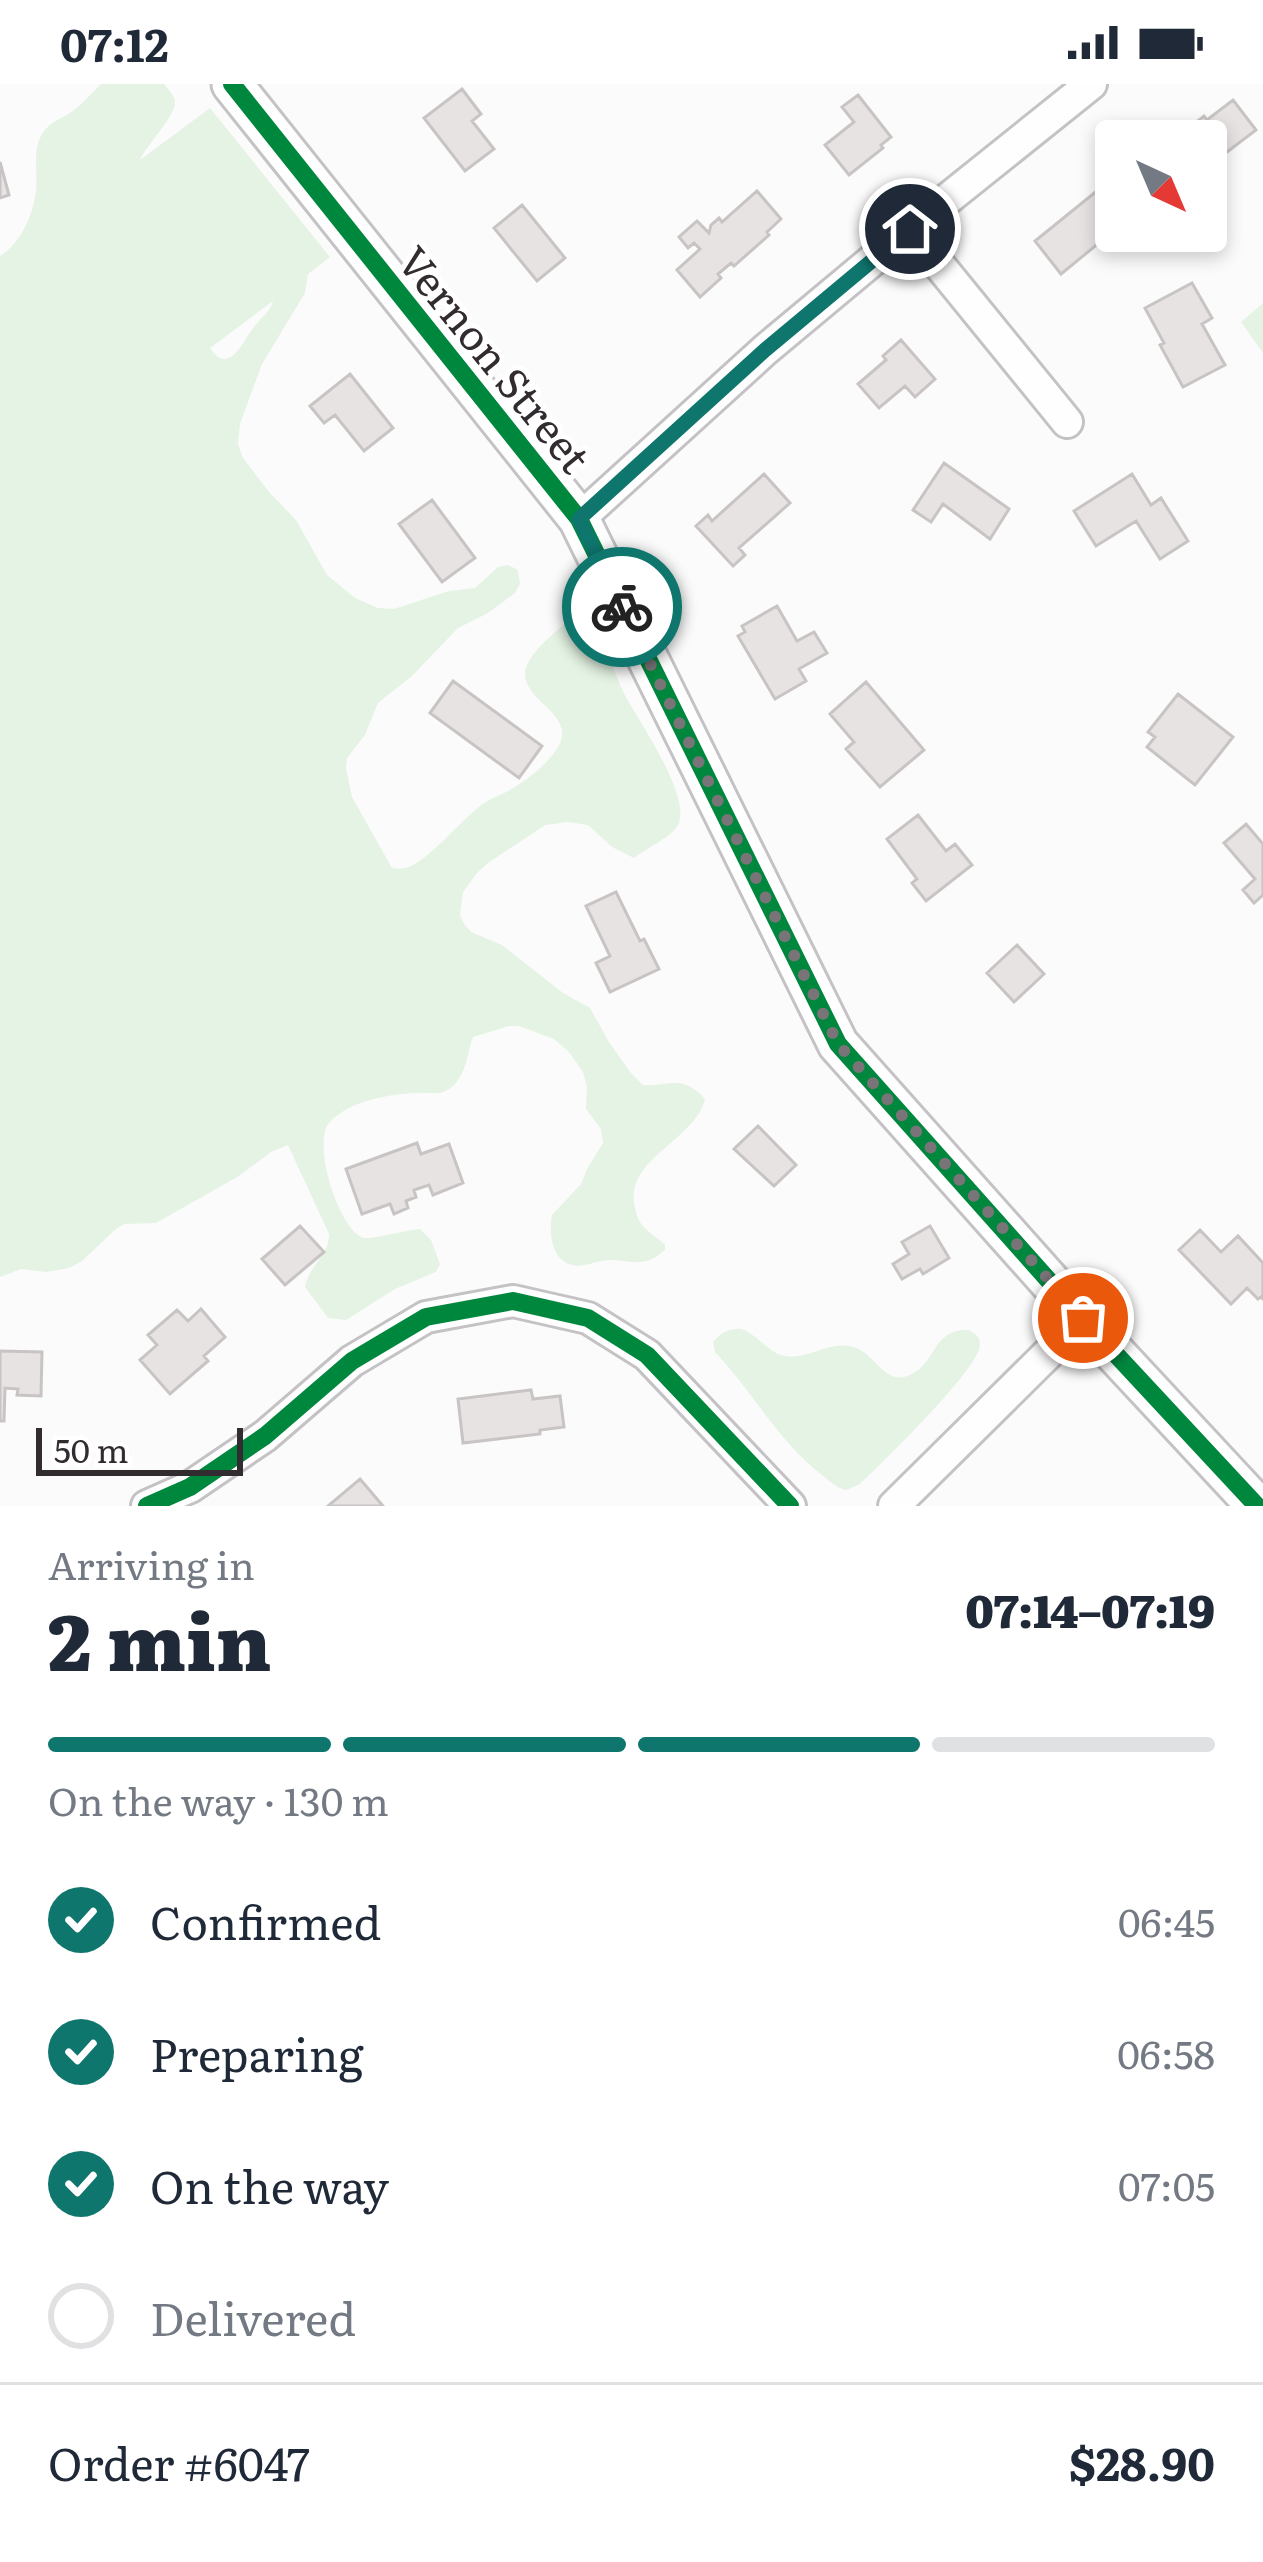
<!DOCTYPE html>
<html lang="en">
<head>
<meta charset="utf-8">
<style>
	:root { --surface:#fff; --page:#f6f6f7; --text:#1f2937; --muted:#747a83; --line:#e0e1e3; --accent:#0f766e }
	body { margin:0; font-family:Literata,serif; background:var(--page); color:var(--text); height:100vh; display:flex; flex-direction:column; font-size:45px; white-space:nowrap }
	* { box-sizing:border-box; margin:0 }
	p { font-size:39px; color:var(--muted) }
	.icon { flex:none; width:66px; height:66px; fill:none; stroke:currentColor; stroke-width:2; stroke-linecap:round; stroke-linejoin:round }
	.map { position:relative; height:1422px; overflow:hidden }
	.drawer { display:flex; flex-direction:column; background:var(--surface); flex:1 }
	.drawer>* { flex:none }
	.needle { width:78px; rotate:136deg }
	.tools { position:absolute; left:1095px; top:36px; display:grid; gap:24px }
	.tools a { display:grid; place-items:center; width:132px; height:132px; border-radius:12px; background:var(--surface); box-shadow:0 6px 18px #0003; font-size:60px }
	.scale { position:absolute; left:36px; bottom:30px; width:207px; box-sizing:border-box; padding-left:12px; border:6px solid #322c31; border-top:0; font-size:33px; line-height:42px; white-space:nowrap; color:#322c31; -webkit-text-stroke:9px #fff; paint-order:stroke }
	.pin { position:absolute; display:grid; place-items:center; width:102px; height:102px; color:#fff; margin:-51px; border:6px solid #fff; border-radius:50%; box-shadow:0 3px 12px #0007 }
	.courier { position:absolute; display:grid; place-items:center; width:120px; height:120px; margin:-60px; border:9px solid #0f766e; border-radius:50%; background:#fff; color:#222; box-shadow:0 3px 15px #0007 }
	.head em { font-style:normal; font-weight:800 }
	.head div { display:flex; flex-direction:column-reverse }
	.head { display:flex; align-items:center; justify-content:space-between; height:204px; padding:0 48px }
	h1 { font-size:78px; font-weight:800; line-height:90px }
	.bar { display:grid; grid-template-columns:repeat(4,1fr); gap:18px 12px; align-content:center; height:144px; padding:0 48px }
	.bar i { height:15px; border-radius:9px; background:var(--line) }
	.bar .selected { background:var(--accent) }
	.bar p { grid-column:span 4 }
	.line { display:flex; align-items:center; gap:30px; padding:0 48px; border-top:3px solid var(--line) }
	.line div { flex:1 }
	ol { padding:0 48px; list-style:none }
	li { display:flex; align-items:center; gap:36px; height:132px }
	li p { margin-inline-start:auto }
	li .icon { padding:12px; border-radius:50%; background:var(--accent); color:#fff; stroke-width:4 }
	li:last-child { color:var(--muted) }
	li i { width:66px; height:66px; border:6px solid var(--line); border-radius:50% }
	.status { display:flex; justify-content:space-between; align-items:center; height:84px; padding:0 60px; background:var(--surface); direction:ltr }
	.status svg { height:33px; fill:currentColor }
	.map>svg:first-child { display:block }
</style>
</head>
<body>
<div class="status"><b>07:12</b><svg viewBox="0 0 49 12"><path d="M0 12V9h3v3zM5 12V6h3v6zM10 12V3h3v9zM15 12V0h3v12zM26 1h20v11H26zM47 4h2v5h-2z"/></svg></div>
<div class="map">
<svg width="1263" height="1422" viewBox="0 0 1263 1422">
	<rect width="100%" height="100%" fill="#fcfbfc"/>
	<path fill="#e4f3e3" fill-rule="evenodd" d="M 101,0 L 164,0 C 168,5 174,11 175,17 C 176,33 146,61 140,76 L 210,24 L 330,173 L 308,190 L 305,209 L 262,280 L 240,340 L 238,360 L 243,374 L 269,408 L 296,436 L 327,491 L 355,514 L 378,524 L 394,525 L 449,507 L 475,504 L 498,483 L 508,481 L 518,486 L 520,500 L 515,509 L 488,529 L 458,544 L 412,592 L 378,619 L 365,651 L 347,674 L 346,684 L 352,713 L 392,784 C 402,786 409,784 418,778 C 441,762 459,739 481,721 C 489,715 497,713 506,708 C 524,699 553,677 561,657 C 572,625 509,612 529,577 C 539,559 561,544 576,530 L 586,533 C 607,557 612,587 627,615 C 641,640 692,714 678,741 C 672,753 645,765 634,774 L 612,763 L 588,741 L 568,738 L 545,741 L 488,779 L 477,789 L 463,808 L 460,831 L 464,840 L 471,848 L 502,861 L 563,909 L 590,924 L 609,958 L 630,988 L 643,1001 C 671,1003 681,989 705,1015 C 695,1057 623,1075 635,1124 C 637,1131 638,1137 643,1142 C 649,1149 658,1154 665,1161 L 665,1166 C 645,1184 633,1177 610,1176 C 598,1176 583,1184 572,1181 C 551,1176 549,1148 552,1131 L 581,1100 L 587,1085 L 603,1059 L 601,1045 L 586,1025 L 587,1003 L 583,988 L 569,968 L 554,955 L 519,942 L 509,942 L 473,953 C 468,966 467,984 458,996 C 455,1001 449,1006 443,1008 C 435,1011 425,1008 416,1009 C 389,1010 348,1017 329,1039 C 311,1060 341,1151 365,1154 C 373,1155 407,1146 420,1145 L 431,1156 L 440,1180 L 436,1188 L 395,1205 L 346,1236 L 328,1234 L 305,1203 C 309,1181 330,1170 329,1150 L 288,1061 L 271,1068 L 239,1092 L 156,1139 L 125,1140 L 117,1144 L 82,1177 L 69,1184 L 46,1188 L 21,1185 L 0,1193 L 0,172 C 21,159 33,131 36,107 C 38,88 32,67 42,50 C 50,37 62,35 73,27 C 83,19 92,9 101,0 ZM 273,217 C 270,229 259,235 251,247 C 241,261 228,291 210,264 Z
		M 1263,219 L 1263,269 L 1241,238 Z
		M 742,1245 C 757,1251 768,1267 781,1271 C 808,1279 828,1254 856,1264 C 876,1271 886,1304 912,1290 C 938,1276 932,1245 969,1246 C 976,1251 980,1252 980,1261 C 980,1284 881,1380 860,1400 L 846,1406 C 835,1403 831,1398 822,1391 C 778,1357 753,1308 715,1268 L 713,1258 C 721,1249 729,1244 742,1245 Z"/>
	<path fill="#e8e3e3" stroke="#c8c4c3" stroke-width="3" d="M 462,5 L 481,30 L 472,37 L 494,65 L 465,87 L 424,34 Z
		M 858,11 L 891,53 L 881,61 L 883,64 L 849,91 L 825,61 L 854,38 L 842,23 Z
		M 1233,16 L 1256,46 L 1206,84 L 1206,57 L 1172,57 L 1204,32 L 1207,36 Z
		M 0,78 L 9,111 L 0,114 Z
		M 1103,102 L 1116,119 L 1116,145 L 1061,190 L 1035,157 Z
		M 757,107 L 781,135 L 767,148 L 769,151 L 734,182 L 731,179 L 718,190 L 721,194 L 700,213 L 677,186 L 700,165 L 694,159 L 688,164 L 679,153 L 697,137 L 709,149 L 711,141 L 719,134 L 722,138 Z
		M 522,121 L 565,174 L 537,197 L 494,144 Z
		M 1192,199 L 1212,234 L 1202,240 L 1225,281 L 1183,303 L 1160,261 L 1164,259 L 1145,224 Z
		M 901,256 L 935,295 L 915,313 L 905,302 L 879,324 L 858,300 L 886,276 L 883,272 Z
		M 350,290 L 393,344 L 364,367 L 335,331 L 324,339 L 310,322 Z
		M 944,379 L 1009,425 L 990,455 L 943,420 L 931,438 L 913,426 Z
		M 764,390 L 790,419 L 739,464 L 745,471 L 733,482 L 696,442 L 708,431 L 712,437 Z
		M 1132,390 L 1151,421 L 1161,414 L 1188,457 L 1160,475 L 1136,437 L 1096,462 L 1074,427 Z
		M 432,416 L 475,474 L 442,498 L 399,440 Z
		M 777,522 L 797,557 L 814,548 L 827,569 L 799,585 L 806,597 L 775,615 L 738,552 L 745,548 L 742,542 Z
		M 453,597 L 542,662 L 519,694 L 430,629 Z
		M 866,598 L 924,666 L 880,703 L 846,665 L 854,658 L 830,630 Z
		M 1178,610 L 1233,653 L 1195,701 L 1147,663 L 1155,653 L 1148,648 Z
		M 918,731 L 946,767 L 955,760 L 972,781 L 926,817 L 912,799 L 917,795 L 887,755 Z
		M 1246,740 L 1263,760 L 1263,811 L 1254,819 L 1243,806 L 1255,795 L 1224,759 Z
		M 616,808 L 640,857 L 644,855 L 659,885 L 610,908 L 596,879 L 610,872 L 586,822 Z
		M 1017,861 L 1044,890 L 1014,918 L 987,889 Z
		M 758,1042 L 796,1081 L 774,1102 L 734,1065 Z
		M 417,1059 L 421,1070 L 449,1060 L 463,1099 L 433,1111 L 429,1101 L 414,1106 L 416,1113 L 406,1117 L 408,1124 L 394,1130 L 390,1120 L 362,1130 L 346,1085 Z
		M 300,1142 L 324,1168 L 285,1201 L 262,1175 Z
		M 930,1142 L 949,1174 L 923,1190 L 920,1185 L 902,1195 L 893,1180 L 909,1170 L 902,1158 Z
		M 1200,1146 L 1221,1168 L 1238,1152 L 1263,1179 L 1263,1215 L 1261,1213 L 1258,1215 L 1247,1204 L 1231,1220 L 1179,1166 Z
		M 201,1225 L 225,1253 L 204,1272 L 208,1277 L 170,1310 L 140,1276 L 157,1261 L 148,1251 L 177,1226 L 188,1237 Z
		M 0,1267 L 42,1268 L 41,1312 L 17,1311 L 18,1305 L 5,1304 L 4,1337 L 0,1337 Z
		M 531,1306 L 533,1315 L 560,1312 L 564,1343 L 540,1346 L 540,1350 L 463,1359 L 458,1315 Z
		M 360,1395 L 383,1422 L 328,1422 Z"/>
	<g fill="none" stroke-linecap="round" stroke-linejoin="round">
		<g stroke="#c5c2c5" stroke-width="36">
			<path id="minor" d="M 910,145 L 1067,338
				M 579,435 L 765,266 L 910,145 L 1091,0
				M 147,1422 L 190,1403 L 265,1352 L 352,1277 L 426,1233 L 513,1217 L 588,1234 L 647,1271 L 790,1422
				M 894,1422 L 1083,1235"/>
		</g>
		<g stroke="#c5c2c5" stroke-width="45">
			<path id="tertiary" d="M 232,0 L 579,435 L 838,960 L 1083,1235 L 1257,1422"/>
		</g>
		<use href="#minor" stroke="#fffeff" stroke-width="30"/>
		<use href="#tertiary" stroke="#fffeff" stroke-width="39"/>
		<g stroke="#fff" stroke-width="26">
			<path id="cycleway" d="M 232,0 L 579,435 L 838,960 L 1083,1235 L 1257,1422
				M 147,1422 L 190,1403 L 265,1352 L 352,1277 L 426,1233 L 513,1217 L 588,1234 L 647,1271 L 790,1422"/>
		</g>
		<use href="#cycleway" stroke="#00873e" stroke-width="18"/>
	</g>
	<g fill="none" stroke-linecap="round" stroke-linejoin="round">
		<path stroke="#797478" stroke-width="12" stroke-dasharray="0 21.6" d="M 622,523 L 838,960 L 1083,1234"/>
		<path stroke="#0f766e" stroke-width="15" d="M 622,523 L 579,435 L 765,266 L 910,145"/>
	</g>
	<g text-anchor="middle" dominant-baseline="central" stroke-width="10" stroke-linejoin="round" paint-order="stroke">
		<g font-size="42" fill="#322c31" stroke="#fff">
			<text transform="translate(496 274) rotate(51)">Vernon Street</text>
		</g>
	</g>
</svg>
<div class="tools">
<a><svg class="needle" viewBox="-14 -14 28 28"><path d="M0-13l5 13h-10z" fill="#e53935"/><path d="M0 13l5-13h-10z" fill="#747a83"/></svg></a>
</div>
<div class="scale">50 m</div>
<div class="pin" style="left:1083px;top:1234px;background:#ea580c"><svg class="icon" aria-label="bag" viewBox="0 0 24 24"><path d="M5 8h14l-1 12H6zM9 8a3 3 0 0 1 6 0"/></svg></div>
<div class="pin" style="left:910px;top:145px;background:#1f2937"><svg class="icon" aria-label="home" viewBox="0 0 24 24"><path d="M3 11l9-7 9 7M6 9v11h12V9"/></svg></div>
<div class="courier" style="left:622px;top:523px"><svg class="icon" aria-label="bike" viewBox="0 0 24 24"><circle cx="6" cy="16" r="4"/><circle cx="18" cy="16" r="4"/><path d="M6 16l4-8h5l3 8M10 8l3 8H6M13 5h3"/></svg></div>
</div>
<section class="drawer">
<div class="head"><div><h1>2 min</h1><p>Arriving in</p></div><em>07:14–07:19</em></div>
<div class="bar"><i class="selected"></i><i class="selected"></i><i class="selected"></i><i></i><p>On the way · 130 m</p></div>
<ol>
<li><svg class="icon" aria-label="check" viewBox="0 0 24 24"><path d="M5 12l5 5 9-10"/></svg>Confirmed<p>06:45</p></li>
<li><svg class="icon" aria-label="check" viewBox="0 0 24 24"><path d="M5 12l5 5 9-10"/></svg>Preparing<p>06:58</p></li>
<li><svg class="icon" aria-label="check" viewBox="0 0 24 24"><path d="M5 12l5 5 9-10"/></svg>On the way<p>07:05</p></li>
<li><i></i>Delivered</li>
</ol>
<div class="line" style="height:156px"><div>Order #6047</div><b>$28.90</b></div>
</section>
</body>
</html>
